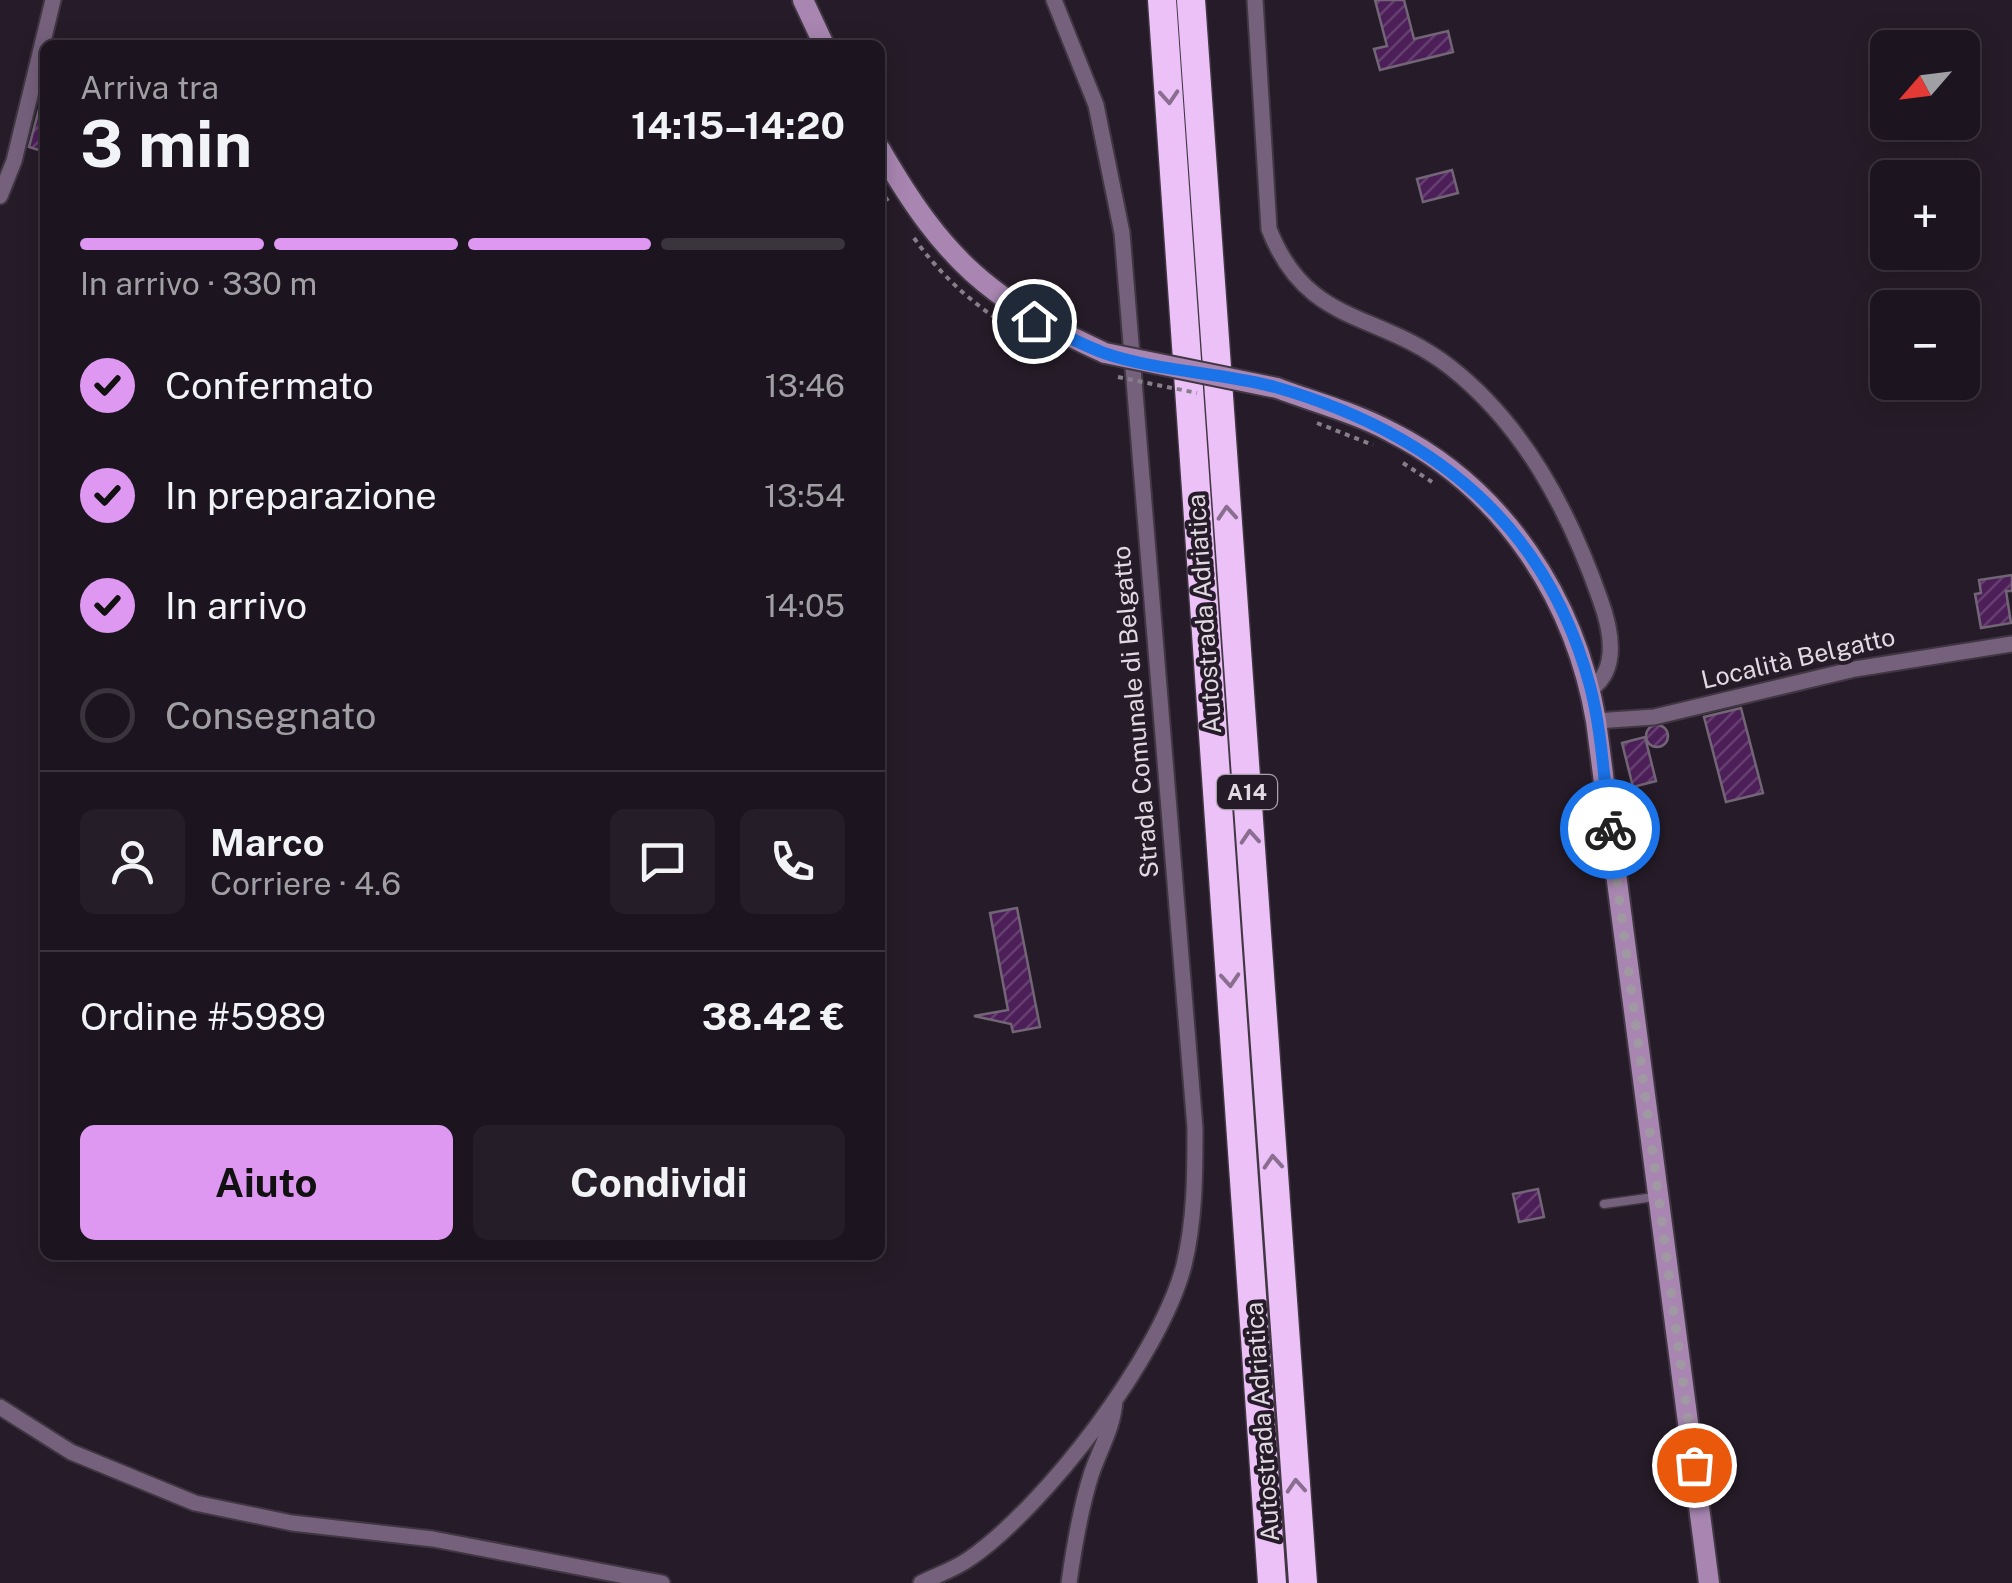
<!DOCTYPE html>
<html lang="it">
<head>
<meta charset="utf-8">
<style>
	:root { --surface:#1c151f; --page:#251e28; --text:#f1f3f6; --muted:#a09fa4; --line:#3a343d; --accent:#df98f2 }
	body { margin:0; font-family:"Public Sans",sans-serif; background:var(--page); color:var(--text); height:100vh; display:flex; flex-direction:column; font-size:38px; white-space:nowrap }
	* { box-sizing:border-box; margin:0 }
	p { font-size:32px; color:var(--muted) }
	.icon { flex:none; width:55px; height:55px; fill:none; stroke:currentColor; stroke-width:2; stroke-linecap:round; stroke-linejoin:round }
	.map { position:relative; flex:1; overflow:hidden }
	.details { position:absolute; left:40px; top:40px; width:845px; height:1220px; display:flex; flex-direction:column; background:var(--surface); border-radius:15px; box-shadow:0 5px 25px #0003,0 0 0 2px var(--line) }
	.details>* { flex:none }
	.needle { width:65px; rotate:242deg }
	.buttons { position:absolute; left:1870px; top:30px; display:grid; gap:20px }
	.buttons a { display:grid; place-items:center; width:110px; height:110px; border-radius:15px; background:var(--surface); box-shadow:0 5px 25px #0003,0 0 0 2px var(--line); font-size:50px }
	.pin { position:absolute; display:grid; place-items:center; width:85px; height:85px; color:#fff; margin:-42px; border:5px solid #fff; border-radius:50%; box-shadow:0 2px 10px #0007 }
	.courier { position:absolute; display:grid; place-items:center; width:100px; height:100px; margin:-50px; border:8px solid #1a73e8; border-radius:50%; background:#fff; color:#222; box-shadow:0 2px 12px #0007 }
	.headline em { font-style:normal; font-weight:700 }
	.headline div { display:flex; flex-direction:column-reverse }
	.headline { display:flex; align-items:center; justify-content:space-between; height:170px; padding:0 40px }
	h1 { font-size:65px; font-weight:700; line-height:75px }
	.bar { display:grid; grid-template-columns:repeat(4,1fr); gap:15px 10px; align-content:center; height:120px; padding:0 40px }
	.bar i { height:12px; border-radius:8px; background:var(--line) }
	.bar .selected { background:var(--accent) }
	.bar p { grid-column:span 4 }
	.line { display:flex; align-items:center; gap:25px; padding:0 40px; border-top:2px solid var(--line) }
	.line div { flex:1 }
	.round { display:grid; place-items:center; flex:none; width:105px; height:105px; border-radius:15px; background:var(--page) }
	ol { padding:0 40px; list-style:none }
	li { display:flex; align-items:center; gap:30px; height:110px }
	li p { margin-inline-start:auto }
	li .icon { padding:10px; border-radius:50%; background:var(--accent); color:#111; stroke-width:4 }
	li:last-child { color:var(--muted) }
	li i { width:55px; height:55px; border:5px solid var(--line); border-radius:50% }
	.button { display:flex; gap:20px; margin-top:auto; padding:20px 40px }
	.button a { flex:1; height:115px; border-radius:15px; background:var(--accent); color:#111; font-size:40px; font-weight:700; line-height:115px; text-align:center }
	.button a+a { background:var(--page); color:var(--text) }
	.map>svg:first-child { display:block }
</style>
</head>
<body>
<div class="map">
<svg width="2012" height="1583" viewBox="0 0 2012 1583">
	<defs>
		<pattern id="building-hatch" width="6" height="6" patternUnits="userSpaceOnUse" patternTransform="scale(2.5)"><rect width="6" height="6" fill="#4d1f59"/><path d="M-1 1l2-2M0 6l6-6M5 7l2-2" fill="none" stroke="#663f71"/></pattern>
	</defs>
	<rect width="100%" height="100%" fill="#261c29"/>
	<path fill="url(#building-hatch)" stroke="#726575" stroke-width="2.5" d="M 1375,0 L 1404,0 L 1414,39 L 1448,31 L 1453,52 L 1380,70 L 1374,49 L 1387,46 Z
		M 42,98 L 45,98 L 45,152 L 29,147 Z
		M 1452,170 L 1458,193 L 1423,202 L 1417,179 Z
		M 2012,575 L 2012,591 L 2006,591 L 2011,623 L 1981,628 L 1975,594 L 1981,593 L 1979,580 Z
		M 1741,708 L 1763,793 L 1726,802 L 1704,717 Z
		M1646 736a11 11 0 1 1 22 0a11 11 0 1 1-22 0Z
		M 1645,737 L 1656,781 L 1633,787 L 1622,743 Z
		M 1017,908 L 1040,1027 L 1013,1032 L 1011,1024 L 974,1016 L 1008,1010 L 990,913 Z
		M 1538,1189 L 1544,1217 L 1519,1222 L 1513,1194 Z"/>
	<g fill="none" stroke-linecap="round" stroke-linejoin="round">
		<g stroke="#403743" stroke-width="11">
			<path id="lane" d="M 1604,1204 L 1654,1197"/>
		</g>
		<g stroke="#403743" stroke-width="19">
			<path id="street" d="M 1255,0 L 1269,229 C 1307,327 1377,310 1450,367 C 1524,425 1569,511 1600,599 C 1611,629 1620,669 1591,689
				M 0,196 L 14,161 L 53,0
				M 1596,721 L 1654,717 L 1855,669 L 2012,644
				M 0,1407 L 71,1452 L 195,1503 L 292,1523 L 433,1539 L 662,1583
				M 921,1583 C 937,1575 955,1569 969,1559 C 1046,1506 1161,1355 1184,1265 C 1195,1219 1195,1175 1195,1128 L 1122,233 L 1096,105 L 1054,0
				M 1069,1583 C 1074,1547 1080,1510 1091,1475 C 1100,1448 1113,1429 1115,1400"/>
		</g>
		<g stroke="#403743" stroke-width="24">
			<path id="secondary" d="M 803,0 L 824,45
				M 880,149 C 944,260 989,300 1105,353
				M 1277,388 C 1314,402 1356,413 1391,432 C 1504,489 1575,599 1596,721 L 1709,1583"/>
		</g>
		<g stroke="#403743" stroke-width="31">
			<path id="highway" d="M 1162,0 L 1272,1583
				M 1191,0 L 1303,1583"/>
		</g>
		<path stroke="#867e89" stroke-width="4" stroke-dasharray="5 5" stroke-linecap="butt" d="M 880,189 L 888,201
			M 914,238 C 950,289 1000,327 1057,352
			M 1317,423 L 1373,445
			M 1403,463 L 1432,482"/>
		<use href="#lane" stroke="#76617c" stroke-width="8"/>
		<use href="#street" stroke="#76617c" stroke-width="15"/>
		<use href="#secondary" stroke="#a886b1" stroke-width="20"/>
		<use href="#highway" stroke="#ecc1f7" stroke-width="28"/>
		<g stroke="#403743" stroke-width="24" stroke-linecap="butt">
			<path id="secondary-bridge" d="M 1105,353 L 1277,388"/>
		</g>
		<path stroke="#867e89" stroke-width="4" stroke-dasharray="5 5" stroke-linecap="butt" d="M 1118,377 L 1197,393"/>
		<use href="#secondary-bridge" stroke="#a886b1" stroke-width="20"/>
	</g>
	<defs><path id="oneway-chevron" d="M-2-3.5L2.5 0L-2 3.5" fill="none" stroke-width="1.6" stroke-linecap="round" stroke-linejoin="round" transform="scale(2.5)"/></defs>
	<g stroke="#896e90">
		<use href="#oneway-chevron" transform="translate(1169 97) rotate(86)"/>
		<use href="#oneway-chevron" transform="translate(1227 513) rotate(-94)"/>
		<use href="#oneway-chevron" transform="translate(1250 837) rotate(-94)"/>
		<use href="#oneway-chevron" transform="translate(1230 980) rotate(86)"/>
		<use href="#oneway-chevron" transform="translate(1273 1162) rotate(-94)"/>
		<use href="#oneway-chevron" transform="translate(1296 1486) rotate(-94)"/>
	</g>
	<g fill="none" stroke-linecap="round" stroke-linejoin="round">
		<path stroke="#a098a2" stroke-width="10" stroke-dasharray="0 18" d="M 1610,829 L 1694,1465"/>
		<path stroke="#1a73e8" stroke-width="12" d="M 1034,321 C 1057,331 1080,344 1104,353 C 1159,372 1219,372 1275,387 C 1432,432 1547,525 1590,686 C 1602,732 1604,782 1610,829"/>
	</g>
	<g text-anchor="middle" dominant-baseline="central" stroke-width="8" stroke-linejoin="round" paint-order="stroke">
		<rect fill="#261c29" stroke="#a9a1ab" stroke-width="2.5" x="1217" y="775" width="60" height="34" rx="8"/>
		<g font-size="22" font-weight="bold" fill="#e1dae3">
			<text x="1247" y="792">A14</text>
		</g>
		<g font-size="25" fill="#e1dae3" stroke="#261c29">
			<text transform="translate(1204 614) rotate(-94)">Autostrada Adriatica</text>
			<text transform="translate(1798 658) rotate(-13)">Località Belgatto</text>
			<text transform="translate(1135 712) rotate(-95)">Strada Comunale di Belgatto</text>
			<text transform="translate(1262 1422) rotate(-94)">Autostrada Adriatica</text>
		</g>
	</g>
</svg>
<div class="buttons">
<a><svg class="needle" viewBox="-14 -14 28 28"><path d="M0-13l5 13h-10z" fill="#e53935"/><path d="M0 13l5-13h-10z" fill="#a09fa4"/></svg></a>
<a>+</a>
<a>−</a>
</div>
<div class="pin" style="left:1694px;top:1465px;background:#ea580c"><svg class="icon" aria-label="bag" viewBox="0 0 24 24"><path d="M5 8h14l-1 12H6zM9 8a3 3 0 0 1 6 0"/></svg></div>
<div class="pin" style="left:1034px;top:321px;background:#1f2937"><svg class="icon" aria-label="home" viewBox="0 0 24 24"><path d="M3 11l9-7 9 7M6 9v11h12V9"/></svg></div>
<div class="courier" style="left:1610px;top:829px"><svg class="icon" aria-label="bike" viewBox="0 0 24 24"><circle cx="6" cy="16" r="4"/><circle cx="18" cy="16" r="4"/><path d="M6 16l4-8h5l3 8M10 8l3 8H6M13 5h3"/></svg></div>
<section class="details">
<div class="headline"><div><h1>3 min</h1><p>Arriva tra</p></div><em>14:15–14:20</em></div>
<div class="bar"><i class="selected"></i><i class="selected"></i><i class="selected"></i><i></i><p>In arrivo · 330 m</p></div>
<ol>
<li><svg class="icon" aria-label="check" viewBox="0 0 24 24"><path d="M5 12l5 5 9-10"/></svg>Confermato<p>13:46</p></li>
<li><svg class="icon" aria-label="check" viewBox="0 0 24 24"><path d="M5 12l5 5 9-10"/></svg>In preparazione<p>13:54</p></li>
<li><svg class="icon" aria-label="check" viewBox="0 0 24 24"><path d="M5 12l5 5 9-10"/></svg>In arrivo<p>14:05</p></li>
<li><i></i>Consegnato</li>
</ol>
<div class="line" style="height:180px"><a class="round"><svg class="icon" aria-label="person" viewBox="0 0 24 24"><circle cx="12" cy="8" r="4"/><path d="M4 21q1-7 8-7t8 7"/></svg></a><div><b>Marco</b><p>Corriere · 4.6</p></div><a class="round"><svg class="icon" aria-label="chat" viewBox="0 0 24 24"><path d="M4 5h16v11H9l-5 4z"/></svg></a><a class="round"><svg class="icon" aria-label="phone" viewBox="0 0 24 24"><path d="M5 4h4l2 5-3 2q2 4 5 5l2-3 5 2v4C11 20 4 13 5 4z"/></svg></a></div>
<div class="line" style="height:130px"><div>Ordine #5989</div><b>38.42 €</b></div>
<div class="button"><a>Aiuto</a><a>Condividi</a></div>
</section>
</div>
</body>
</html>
